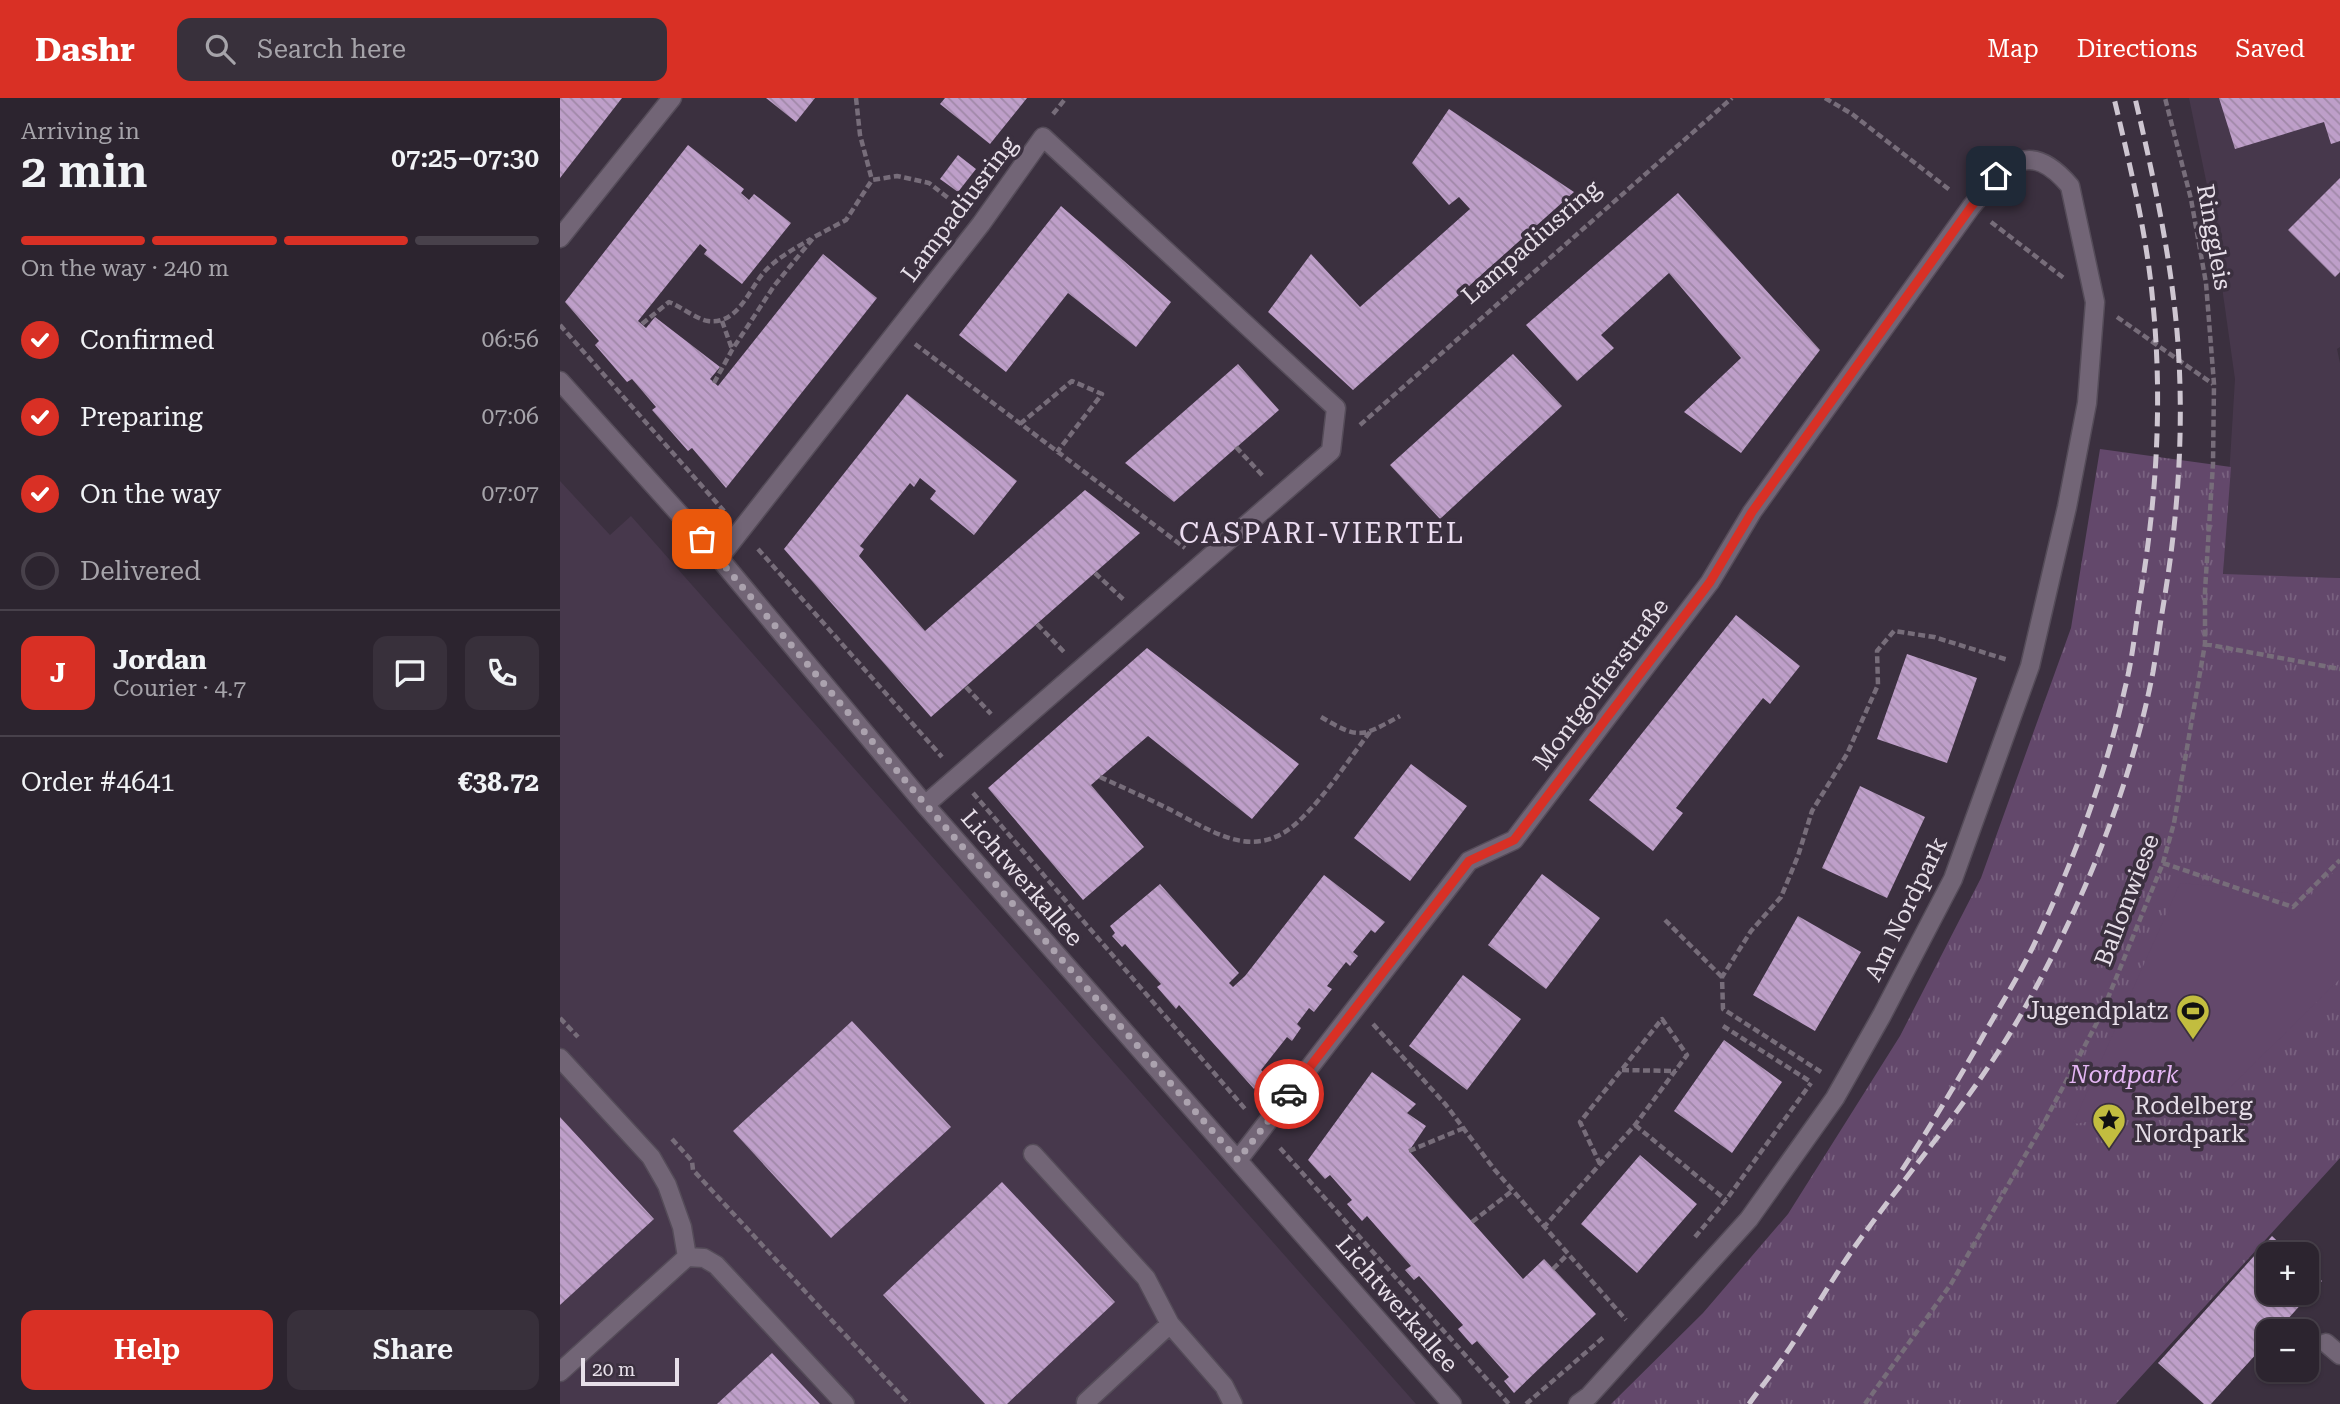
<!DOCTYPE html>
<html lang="en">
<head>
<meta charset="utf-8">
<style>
	:root { --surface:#2c242f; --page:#38303b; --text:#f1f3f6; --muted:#a6a4aa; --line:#48414b; --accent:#d93025 }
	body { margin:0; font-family:"Roboto Serif",serif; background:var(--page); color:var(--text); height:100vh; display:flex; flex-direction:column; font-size:26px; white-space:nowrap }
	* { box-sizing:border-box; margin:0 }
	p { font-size:23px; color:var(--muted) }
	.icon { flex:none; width:38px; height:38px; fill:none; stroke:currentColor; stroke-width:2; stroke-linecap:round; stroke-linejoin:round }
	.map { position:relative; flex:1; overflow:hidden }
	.panel { display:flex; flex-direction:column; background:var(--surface); width:560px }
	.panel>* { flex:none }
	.tools { position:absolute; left:1696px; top:1144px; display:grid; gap:14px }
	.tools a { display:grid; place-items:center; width:63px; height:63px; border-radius:14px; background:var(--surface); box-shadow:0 2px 5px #0004,0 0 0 2px var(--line); font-size:35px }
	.scale { position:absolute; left:21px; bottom:18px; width:98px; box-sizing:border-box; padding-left:7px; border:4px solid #e7dfe9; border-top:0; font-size:19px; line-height:24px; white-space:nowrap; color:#e7dfe9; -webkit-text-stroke:5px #3b303f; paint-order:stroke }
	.pin { position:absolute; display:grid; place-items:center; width:60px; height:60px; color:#fff; margin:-30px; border-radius:14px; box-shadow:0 4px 10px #0006 }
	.courier { position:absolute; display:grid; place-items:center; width:70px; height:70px; margin:-35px; border:5px solid #d93025; border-radius:50%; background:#fff; color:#222; box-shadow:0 2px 9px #0007 }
	.headline em { font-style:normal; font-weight:600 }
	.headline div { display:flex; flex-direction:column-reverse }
	.headline { display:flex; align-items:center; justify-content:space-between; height:119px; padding:0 21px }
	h1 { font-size:46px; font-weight:600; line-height:52px }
	.bar { display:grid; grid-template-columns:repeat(4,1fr); gap:10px 7px; align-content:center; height:84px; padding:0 21px }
	.bar i { height:9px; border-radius:5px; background:var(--line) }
	.bar .on { background:var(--accent) }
	.bar p { grid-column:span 4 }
	.line { display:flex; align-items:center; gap:18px; padding:0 21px; border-top:2px solid var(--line) }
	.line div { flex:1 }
	.round { display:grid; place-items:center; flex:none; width:74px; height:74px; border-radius:14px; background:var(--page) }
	ol { padding:0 21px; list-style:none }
	li { display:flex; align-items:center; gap:21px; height:77px }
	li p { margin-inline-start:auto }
	li .icon { padding:7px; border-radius:50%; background:var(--accent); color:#fff; stroke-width:4 }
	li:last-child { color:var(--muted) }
	li i { width:38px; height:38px; border:4px solid var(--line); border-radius:50% }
	.button { display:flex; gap:14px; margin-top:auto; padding:14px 21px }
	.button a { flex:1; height:80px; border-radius:14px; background:var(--accent); color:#fff; font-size:28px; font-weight:600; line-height:80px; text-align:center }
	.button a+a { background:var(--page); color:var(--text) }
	header { display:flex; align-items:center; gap:42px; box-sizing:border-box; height:98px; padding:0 35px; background:var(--accent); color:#fff }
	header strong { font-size:33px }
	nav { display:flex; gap:38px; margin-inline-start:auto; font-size:24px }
	.search { width:490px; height:63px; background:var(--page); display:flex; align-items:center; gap:18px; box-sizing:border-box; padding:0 24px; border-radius:14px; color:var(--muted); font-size:26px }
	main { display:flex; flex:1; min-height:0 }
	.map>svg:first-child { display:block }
</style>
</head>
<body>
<header>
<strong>Dashr</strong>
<div class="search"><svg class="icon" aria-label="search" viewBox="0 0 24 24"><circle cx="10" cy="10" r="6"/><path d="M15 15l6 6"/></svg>Search here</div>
<nav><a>Map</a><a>Directions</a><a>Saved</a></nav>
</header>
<main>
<section class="panel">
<div class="headline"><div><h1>2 min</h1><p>Arriving in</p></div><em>07:25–07:30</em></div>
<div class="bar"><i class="on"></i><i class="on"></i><i class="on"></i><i></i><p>On the way · 240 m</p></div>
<ol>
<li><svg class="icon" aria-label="check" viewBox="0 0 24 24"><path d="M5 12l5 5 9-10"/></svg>Confirmed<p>06:56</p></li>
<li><svg class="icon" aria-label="check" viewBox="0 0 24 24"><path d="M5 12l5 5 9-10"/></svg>Preparing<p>07:06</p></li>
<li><svg class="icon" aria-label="check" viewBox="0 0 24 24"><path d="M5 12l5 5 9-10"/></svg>On the way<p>07:07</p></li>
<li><i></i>Delivered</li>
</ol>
<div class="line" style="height:126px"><b class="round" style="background:var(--accent);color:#fff">J</b><div><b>Jordan</b><p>Courier · 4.7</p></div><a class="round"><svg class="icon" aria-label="chat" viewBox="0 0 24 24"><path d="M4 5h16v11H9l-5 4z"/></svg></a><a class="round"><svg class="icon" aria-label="phone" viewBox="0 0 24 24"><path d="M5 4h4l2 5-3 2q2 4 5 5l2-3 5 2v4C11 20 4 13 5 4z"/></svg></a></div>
<div class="line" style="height:91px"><div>Order #4641</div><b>€38.72</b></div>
<div class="button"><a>Help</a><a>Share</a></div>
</section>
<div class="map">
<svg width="1780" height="1306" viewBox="0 0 1780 1306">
	<defs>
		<pattern id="grass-tufts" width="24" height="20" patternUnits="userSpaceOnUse" patternTransform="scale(1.75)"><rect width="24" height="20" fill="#63486b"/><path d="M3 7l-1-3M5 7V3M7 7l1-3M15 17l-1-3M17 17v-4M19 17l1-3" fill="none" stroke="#796280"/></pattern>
		<pattern id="building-back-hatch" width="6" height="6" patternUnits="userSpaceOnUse" patternTransform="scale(1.75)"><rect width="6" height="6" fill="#be9fc9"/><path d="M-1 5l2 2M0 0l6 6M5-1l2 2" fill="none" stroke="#a088a8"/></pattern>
	</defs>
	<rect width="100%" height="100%" fill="#3b303f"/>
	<path fill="#47384c" d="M 1629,0 L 1780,0 L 1780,249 L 1777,251 L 1780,265 L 1780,480 L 1663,477 L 1675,281 L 1649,97 Z
		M 0,383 L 50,437 L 71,418 L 856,1306 L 0,1306 Z"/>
	<path fill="url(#grass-tufts)" d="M 1540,351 L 1671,369 L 1663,476 L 1780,480 L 1780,1060 L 1556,1306 L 1051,1306 L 1143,1215 L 1228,1116 L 1340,938 L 1421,780 L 1511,530 Z"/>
	<path fill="#63486b" d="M 1780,768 L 1780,881 L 1654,1005 L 1513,1026 L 1620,785 L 1751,797 Z"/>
	<path fill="url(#building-back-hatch)" d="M 0,0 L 62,0 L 0,80 Z
		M 206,0 L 255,0 L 236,24 Z
		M 385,0 L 467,0 L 430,46 L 380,6 Z
		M 1659,0 L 1780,0 L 1780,43 L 1771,46 L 1764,24 L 1675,51 Z
		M 889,11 L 1014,94 L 793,292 L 708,214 L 751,156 L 800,209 L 910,111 L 899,99 L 889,107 L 852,65 Z
		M 128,47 L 184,91 L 181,95 L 189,102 L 194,96 L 231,125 L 182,186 L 144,156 L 147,152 L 140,146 L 78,223 L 86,230 L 95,219 L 160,269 L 150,281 L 158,288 L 263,156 L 317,200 L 166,390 L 132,350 L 128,353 L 92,312 L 96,309 L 72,281 L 67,284 L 35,247 L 39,243 L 5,204 Z
		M 398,57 L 416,71 L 398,94 L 380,81 Z
		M 1780,80 L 1780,174 L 1775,179 L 1728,132 Z
		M 1118,95 L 1260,252 L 1181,355 L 1124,314 L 1181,260 L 1109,175 L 1041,237 L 1054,250 L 1017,283 L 966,227 Z
		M 501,108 L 611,204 L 576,249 L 508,195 L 446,274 L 399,237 Z
		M 953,256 L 1002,308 L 880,421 L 830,367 Z
		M 678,266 L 719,312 L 614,404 L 565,365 Z
		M 347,296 L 457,383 L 414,437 L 370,401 L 376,393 L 360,380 L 354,389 L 350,385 L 300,448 L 304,451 L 299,458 L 365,533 L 525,392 L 580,435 L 371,619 L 224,451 Z
		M 1176,517 L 1240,568 L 1210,606 L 1203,600 L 1183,625 L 1116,710 L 1123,715 L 1093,753 L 1029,702 Z
		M 587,550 L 739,666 L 692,721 L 588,638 L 531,687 L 584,749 L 523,802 L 428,690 Z
		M 1347,556 L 1417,580 L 1387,665 L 1317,641 Z
		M 851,666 L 907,708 L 850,783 L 794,740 Z
		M 1300,688 L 1365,719 L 1327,800 L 1262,770 Z
		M 982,776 L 1040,820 L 986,891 L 928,847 Z
		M 764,777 L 825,824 L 815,835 L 811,832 L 793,854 L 798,858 L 790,868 L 786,864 L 767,888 L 772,891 L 754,914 L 749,910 L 737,926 L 741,930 L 732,943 L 727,939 L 701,972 L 705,976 L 694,991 L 619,907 L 616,911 L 597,889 L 601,886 L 565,846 L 562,849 L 552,838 L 555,835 L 550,828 L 600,786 L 679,875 L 669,885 L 673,889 L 685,878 Z
		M 1238,818 L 1301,854 L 1255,933 L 1193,897 Z
		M 903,877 L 961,921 L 907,992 L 849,948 Z
		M 292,923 L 391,1029 L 271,1140 L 173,1033 Z
		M 1164,942 L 1222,984 L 1172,1055 L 1114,1013 Z
		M 812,974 L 856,1006 L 847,1015 L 866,1028 L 849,1053 L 963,1181 L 984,1161 L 1036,1216 L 954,1295 L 944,1283 L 949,1279 L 917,1243 L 912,1247 L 898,1231 L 903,1227 L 859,1178 L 854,1182 L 845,1172 L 851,1168 L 807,1118 L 802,1123 L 787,1106 L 792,1102 L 770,1077 L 765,1081 L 748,1062 Z
		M 0,1019 L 94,1121 L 0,1207 Z
		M 1080,1057 L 1137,1106 L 1077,1175 L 1021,1126 Z
		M 442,1084 L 555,1204 L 447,1306 L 425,1306 L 323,1197 Z
		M 1712,1138 L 1732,1157 L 1708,1157 L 1708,1195 L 1746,1195 L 1746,1169 L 1762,1183 L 1716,1234 L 1708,1234 L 1708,1243 L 1651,1306 L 1644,1306 L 1598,1265 Z
		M 212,1255 L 260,1306 L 157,1306 Z"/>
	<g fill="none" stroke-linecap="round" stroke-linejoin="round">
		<g stroke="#554c59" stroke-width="21">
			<path id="minor" d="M 0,140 L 112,0
				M 0,283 L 159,460 L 365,707 L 892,1306
				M 159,460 L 421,126 L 483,39 L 776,310 L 771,353 L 365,707
				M 0,960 L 91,1059 L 107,1087 L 122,1129 L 127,1159
				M 473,1056 L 586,1180 L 610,1226 L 664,1288 L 673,1306
				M 678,1062 L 909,763 L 954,742 L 1150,484 L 1192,414 L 1411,109 C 1443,70 1467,37 1510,88 L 1535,204 L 1527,305 L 1507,409 L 1470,568 L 1393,781 L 1322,917 L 1275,1000 L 1189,1121 L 1029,1298 L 1018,1306
				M 1766,1245 L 1780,1257
				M 0,1274 L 127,1159 L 144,1160 L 156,1167 L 285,1306
				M 526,1304 L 610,1226"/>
		</g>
		<path stroke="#776d7a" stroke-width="4.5" stroke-dasharray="7 3.5" stroke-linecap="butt" d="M 296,0 L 300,37 L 312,82
			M 1265,0 L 1292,16 L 1391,93
			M 493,16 L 506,0
			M 1431,124 L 1505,181
			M 1557,219 L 1653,286
			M 162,223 L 172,251
			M 82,226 L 109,204 C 120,208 138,222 148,223 C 179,227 189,190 206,172 C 219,159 235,150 251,141
			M 0,227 L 164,413
			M 355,246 L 625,450
			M 154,285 L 172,252 L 214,188 L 254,139 L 286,122 L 312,82 L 337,78 L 369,85 L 401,110
			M 460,326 L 512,283 L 542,296 L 497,354
			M 800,327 L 1172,0
			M 676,349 L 703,378
			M 198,451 L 382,659
			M 535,475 L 565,503
			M 477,526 L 505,555
			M 1645,546 L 1780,571
			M 406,589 L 431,616
			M 761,619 C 800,642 801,639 840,618
			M 540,679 C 564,690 589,701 613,713 C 660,738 699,765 744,718 C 768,694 789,661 810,634
			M 413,695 L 686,1012
			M 1603,765 L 1733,809 L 1780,762
			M 1105,822 L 1162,879
			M 0,920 L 18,939
			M 813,926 L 886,1007 L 934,1071 L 1066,1222
			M 1163,928 L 1251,984
			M 1062,972 L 1116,973
			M 1261,974 L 1163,911 L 1162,879 L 1191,833 L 1221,799 L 1238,758 L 1252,713 L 1287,656 L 1318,587 L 1317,553 L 1334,533 L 1374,539 L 1448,562
			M 1075,1027 L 1166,1102
			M 112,1041 L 132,1063 L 133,1072 L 349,1306
			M 720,1050 L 949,1306
			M 849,1053 L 904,1030
			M 912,1124 L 952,1093
			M 983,1130 L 1075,1027 L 1127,957 L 1102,921 L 1020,1024 L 1040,1066
			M 1135,1139 L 1166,1102 L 1251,985
			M 993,1171 L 1007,1157
			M 966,1306 L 1045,1238
			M 1305,1306 L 1391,1186 L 1485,1023 L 1541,917 L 1603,765 L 1614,725 L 1645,546 L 1645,493 L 1653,366 L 1654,286 L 1646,185 L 1631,101 L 1605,0"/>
		<use href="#minor" stroke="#726576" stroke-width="18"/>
		<path stroke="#cec6d1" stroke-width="5" stroke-dasharray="14 7" stroke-linecap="butt" d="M 1342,1072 C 1372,1026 1400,979 1427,931 C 1445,900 1464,869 1479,836 C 1516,757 1546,675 1565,590 C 1572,563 1575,534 1579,506 C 1596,406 1603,308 1593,206 C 1587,136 1570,68 1554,0
			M 1189,1306 C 1201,1289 1215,1272 1227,1254 C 1252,1217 1274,1177 1301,1140 C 1356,1064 1417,995 1463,913 C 1522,808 1570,692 1593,574 C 1597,550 1600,526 1604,503 C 1618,418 1624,333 1618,246 C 1612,163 1594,81 1575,0"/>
	</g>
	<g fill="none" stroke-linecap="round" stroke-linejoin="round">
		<path stroke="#aba2ae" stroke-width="7" stroke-dasharray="0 12.6" d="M 142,441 L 365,706 L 678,1062 L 729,996"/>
		<path stroke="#d93025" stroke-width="9" d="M 729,996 L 909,763 L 954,742 L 1150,484 L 1192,414 L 1411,109 L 1436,78"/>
	</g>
	<defs>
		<g id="stadium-pin" transform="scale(1.75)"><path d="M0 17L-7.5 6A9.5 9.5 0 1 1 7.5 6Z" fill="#c2bd3f" stroke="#3b303f"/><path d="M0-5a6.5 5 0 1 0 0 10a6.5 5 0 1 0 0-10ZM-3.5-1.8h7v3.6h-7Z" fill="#111"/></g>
		<g id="sight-pin" transform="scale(1.75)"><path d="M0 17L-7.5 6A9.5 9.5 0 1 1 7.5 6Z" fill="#c2bd3f" stroke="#3b303f"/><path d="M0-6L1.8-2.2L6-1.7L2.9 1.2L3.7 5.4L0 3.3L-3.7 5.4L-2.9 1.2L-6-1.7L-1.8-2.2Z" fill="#111"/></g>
	</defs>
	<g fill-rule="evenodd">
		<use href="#stadium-pin" x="1633" y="913"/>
		<use href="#sight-pin" x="1549" y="1022"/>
	</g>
	<g text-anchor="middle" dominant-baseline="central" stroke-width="7" stroke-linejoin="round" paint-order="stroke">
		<g font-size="24" fill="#e7dfe9" stroke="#3b303f">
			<text transform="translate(399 111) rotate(-53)">Lampadiusring</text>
			<text transform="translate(1654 139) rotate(80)">Ringgleis</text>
			<text transform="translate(971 144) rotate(-41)">Lampadiusring</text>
			<text transform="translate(1041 586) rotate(-53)">Montgolfierstraße</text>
			<text transform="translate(462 780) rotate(49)">Lichtwerkallee</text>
			<text transform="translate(1567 802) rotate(-69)">Ballonwiese</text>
			<text transform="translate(1346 811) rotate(-64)">Am Nordpark</text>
			<text transform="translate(837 1206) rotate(49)">Lichtwerkallee</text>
		</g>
		<g font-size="24" fill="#e7dfe9" stroke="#3b303f" text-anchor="end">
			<text x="1608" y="913">Jugendplatz</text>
			<text x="1574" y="1008" text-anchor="start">Rodelberg<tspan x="1574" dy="28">Nordpark</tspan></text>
		</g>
		<g font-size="24" font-style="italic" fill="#e4b6f4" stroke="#3b303f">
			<text x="1564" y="977">Nordpark</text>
		</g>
		<g font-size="28" letter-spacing="2" fill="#ecddf1" stroke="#3b303f">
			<text x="762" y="435">CASPARI-VIERTEL</text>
		</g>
	</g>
</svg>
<div class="tools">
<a>+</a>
<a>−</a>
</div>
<div class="scale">20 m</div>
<div class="pin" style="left:142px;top:441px;background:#ea580c"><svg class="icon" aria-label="bag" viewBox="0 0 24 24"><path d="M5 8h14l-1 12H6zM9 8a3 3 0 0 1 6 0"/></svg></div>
<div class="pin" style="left:1436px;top:78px;background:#1f2937"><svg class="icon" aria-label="home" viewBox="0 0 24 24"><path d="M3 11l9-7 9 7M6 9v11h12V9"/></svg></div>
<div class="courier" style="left:729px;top:996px"><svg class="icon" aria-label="car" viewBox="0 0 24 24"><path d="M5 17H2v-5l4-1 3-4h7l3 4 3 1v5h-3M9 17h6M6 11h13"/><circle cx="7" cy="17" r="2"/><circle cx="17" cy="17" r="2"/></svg></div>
</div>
</main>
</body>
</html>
